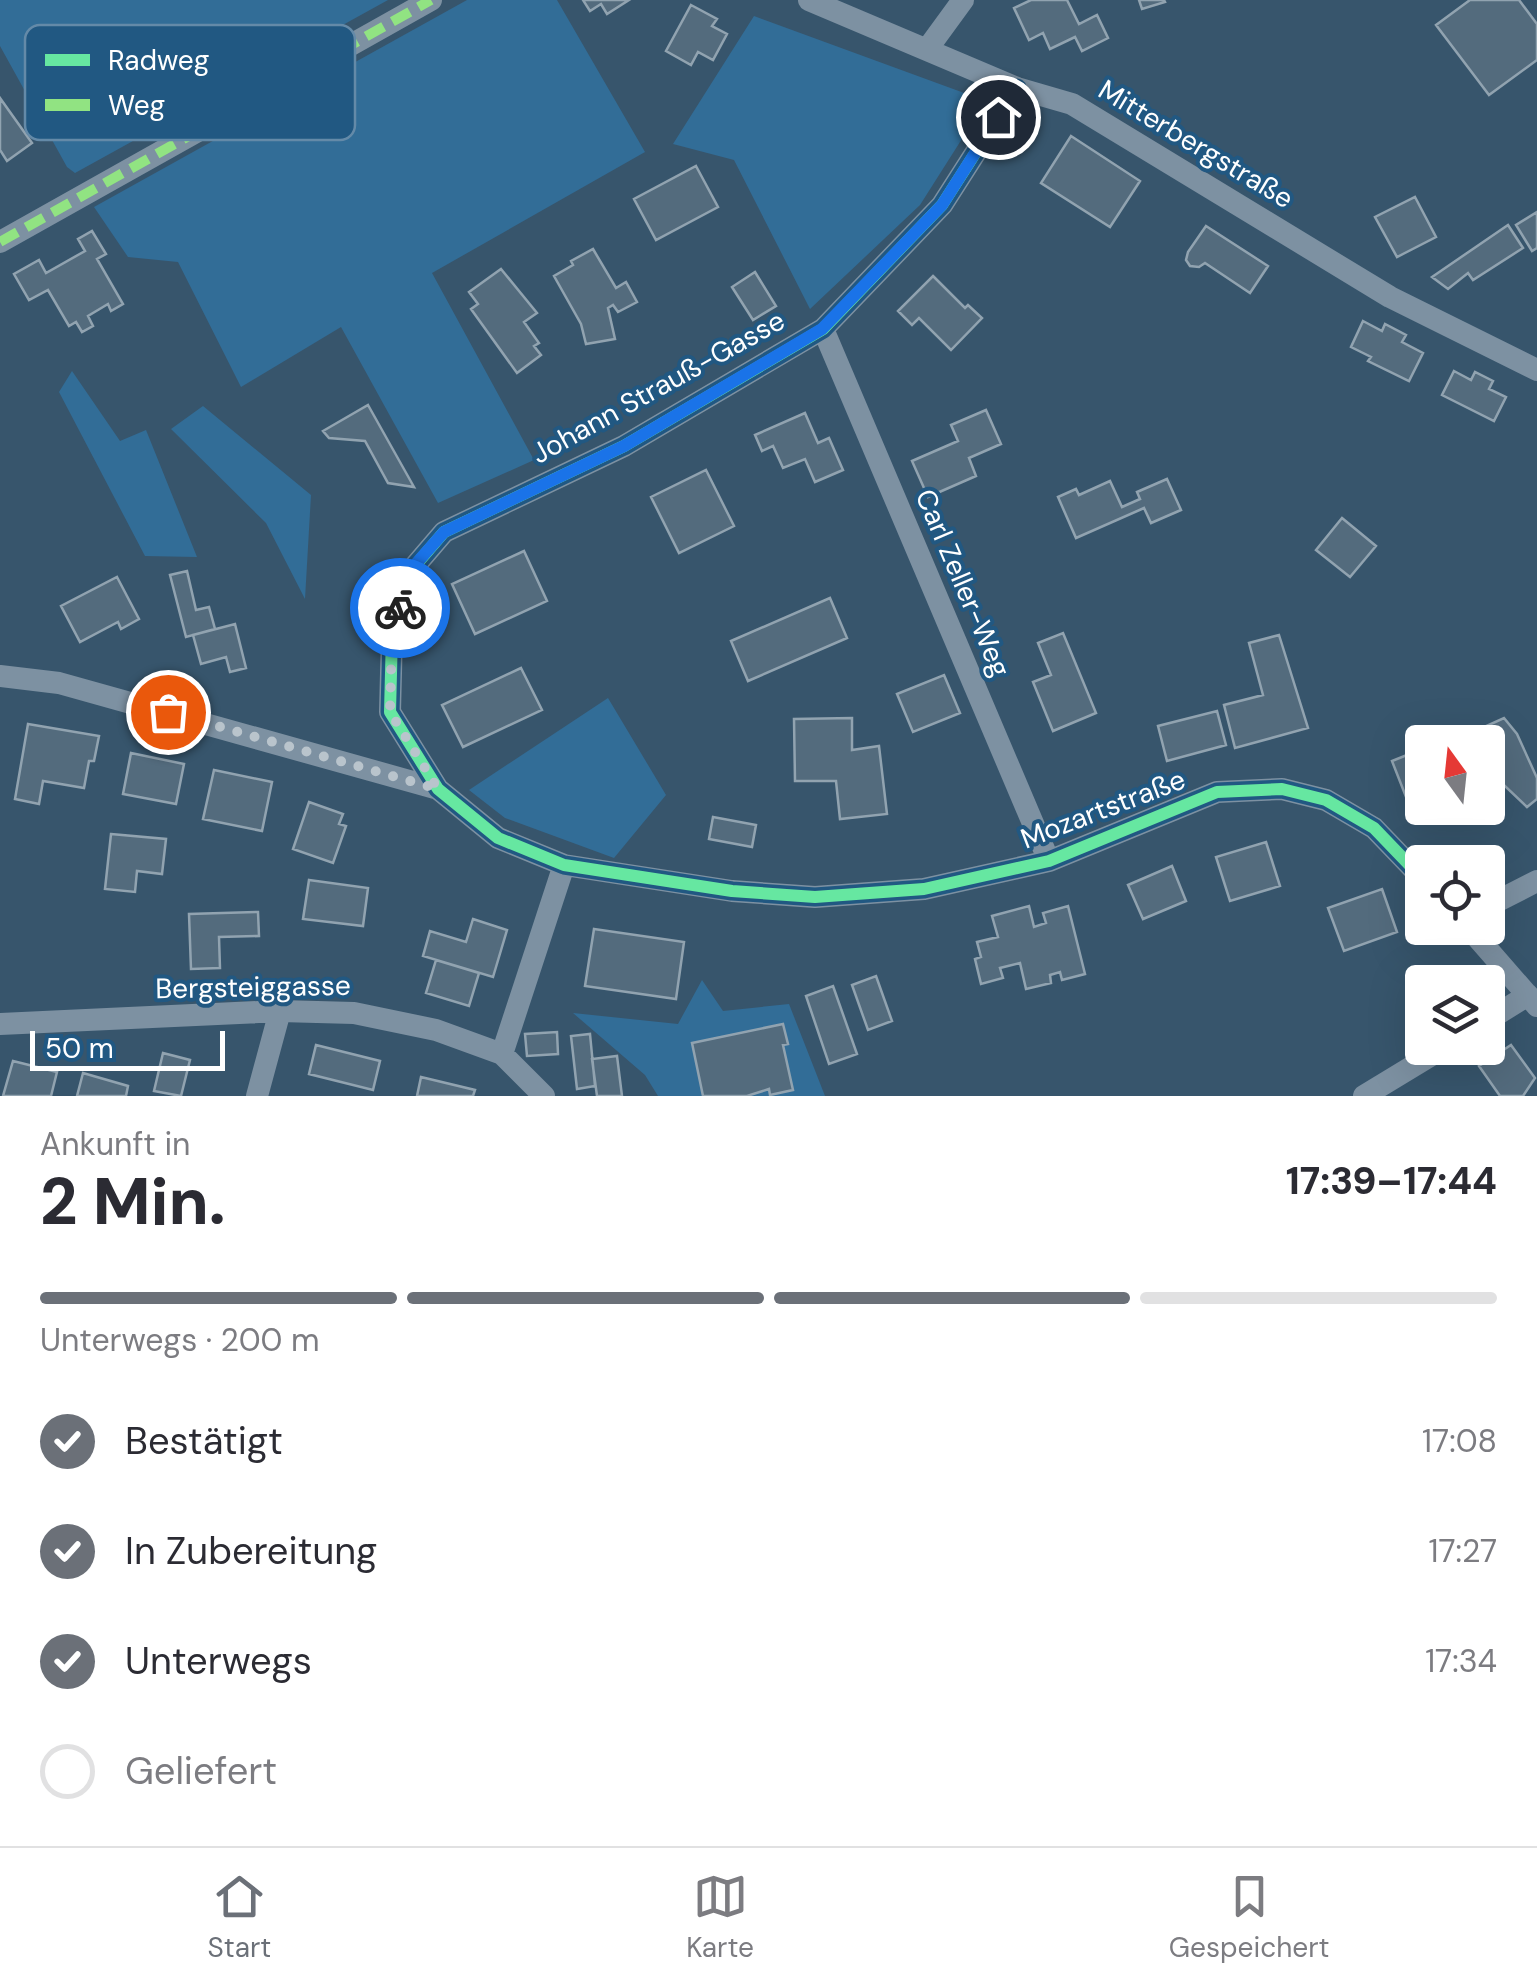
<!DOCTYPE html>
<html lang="de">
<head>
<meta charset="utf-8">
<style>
	:root { --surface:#fff; --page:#f2f2f3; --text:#2b2b33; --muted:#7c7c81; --line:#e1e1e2; --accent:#6b7078 }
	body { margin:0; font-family:"DM Sans",sans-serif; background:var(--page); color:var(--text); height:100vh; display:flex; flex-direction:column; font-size:38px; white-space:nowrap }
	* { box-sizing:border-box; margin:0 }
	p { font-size:32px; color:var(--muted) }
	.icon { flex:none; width:55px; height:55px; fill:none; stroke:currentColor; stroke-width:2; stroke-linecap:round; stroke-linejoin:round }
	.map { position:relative; height:1096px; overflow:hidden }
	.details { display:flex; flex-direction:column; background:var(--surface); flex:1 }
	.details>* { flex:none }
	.needle { width:65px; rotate:345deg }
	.controls { position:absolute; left:1405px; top:725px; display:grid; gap:20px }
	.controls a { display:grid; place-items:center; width:100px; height:100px; border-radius:10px; background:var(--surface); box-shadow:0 10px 40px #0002; font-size:50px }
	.scale { position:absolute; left:30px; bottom:25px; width:195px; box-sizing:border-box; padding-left:10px; border:5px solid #fff; border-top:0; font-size:28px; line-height:35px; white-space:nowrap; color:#fff; -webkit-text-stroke:8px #215882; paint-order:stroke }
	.pin { position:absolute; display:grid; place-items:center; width:85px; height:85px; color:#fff; margin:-42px; border:5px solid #fff; border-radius:50%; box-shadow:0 2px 10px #0007 }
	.courier { position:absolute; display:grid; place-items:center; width:100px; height:100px; margin:-50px; border:8px solid #1a73e8; border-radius:50%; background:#fff; color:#222; box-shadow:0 2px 12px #0007 }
	.head em { font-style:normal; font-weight:800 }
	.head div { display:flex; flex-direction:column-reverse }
	.head { display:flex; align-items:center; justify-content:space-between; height:170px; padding:0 40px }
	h1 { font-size:65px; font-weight:800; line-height:75px }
	.bar { display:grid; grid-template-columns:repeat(4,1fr); gap:15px 10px; align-content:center; height:120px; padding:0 40px }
	.bar i { height:12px; border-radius:8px; background:var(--line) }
	.bar .active { background:var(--accent) }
	.bar p { grid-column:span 4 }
	ol { padding:0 40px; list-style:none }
	li { display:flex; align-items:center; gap:30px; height:110px }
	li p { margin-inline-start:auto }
	li .icon { padding:10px; border-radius:50%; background:var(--accent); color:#fff; stroke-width:4 }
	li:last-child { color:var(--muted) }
	li i { width:55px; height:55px; border:5px solid var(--line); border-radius:50% }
	.tab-bar { display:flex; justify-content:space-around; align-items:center; height:140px; border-top:2px solid var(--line); background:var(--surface); font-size:28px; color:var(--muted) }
	.tab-bar a { display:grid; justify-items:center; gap:5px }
	.tab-bar .active { color:var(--accent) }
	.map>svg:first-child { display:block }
</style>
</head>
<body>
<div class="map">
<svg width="1537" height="1096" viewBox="0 0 1537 1096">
	<rect width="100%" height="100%" fill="#37556c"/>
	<path fill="#326d97" d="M 0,0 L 388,0 L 75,173 L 67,167 L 0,46 Z
		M 467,0 L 557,0 L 645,152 L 432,273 L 534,460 L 438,503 L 341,327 L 241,387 L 178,262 L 128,257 L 94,207 Z
		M 754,16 L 986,101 L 920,205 L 810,309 L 734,160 L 673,144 Z
		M 72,371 L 120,441 L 146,430 L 197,557 L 145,556 L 59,392 Z
		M 203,406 L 311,495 L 305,599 L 266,523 L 171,429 Z
		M 608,698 L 666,795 L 614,858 L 505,818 L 469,790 Z
		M 702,980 L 723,1011 L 789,1004 L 825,1096 L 658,1096 L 645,1075 L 573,1013 L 678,1024 Z"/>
	<path fill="#536b7d" stroke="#91a3b0" stroke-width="2.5" d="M 583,0 L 629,0 L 607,14 L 601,4 L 590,11 Z
		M 1031,0 L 1067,0 L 1079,24 L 1097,15 L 1108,38 L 1082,51 L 1075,37 L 1050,49 L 1043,33 L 1029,40 L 1014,8 Z
		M 1139,0 L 1164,0 L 1165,2 L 1142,9 Z
		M 1470,0 L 1519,0 L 1537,24 L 1537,60 L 1489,95 L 1436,25 Z
		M 691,5 L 717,19 L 712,26 L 727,34 L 713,60 L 698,52 L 691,65 L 666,51 Z
		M 0,98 L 32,143 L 7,161 L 0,150 Z
		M 1071,136 L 1140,181 L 1110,227 L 1041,183 Z
		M 696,166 L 718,207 L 656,240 L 634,199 Z
		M 1415,197 L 1436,237 L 1397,257 L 1375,217 Z
		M 1537,212 L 1537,248 L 1532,251 L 1516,225 Z
		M 1508,225 L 1523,248 L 1473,280 L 1468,273 L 1448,289 L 1432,277 Z
		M 1206,226 L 1268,266 L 1250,293 L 1205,263 L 1199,267 L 1190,266 L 1186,260 L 1188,252 Z
		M 92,231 L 106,254 L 97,259 L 123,304 L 111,311 L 108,304 L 88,316 L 93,326 L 82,332 L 76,322 L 69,326 L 48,290 L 29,300 L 14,274 L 39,260 L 46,273 L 85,251 L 78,239 Z
		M 593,249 L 616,288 L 626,282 L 637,302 L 618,312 L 613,305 L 608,308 L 615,339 L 586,344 L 581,324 L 554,276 L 573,265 L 571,261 Z
		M 501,269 L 537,313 L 524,322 L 539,343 L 534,346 L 541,355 L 517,373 L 471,309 L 478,304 L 469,292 Z
		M 755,272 L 776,306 L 753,320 L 732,287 Z
		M 933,276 L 965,308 L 968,305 L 982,318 L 951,350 L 919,318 L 912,325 L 898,311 Z
		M 1363,321 L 1382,331 L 1385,324 L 1406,335 L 1402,342 L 1423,353 L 1409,381 L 1368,361 L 1371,357 L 1351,347 Z
		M 1454,371 L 1471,380 L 1475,372 L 1493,381 L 1489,389 L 1506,397 L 1494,421 L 1442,395 Z
		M 368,405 L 414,487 L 388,483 L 365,441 L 329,438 L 323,431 Z
		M 986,410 L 1001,444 L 969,458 L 976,476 L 928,497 L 912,461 L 958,441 L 951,425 Z
		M 805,413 L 818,443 L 829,438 L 843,470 L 815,482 L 805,459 L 783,468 L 773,446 L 762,451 L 755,435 Z
		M 706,470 L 734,526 L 679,553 L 651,497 Z
		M 1167,479 L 1181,510 L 1151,523 L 1144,508 L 1076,538 L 1058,497 L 1076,489 L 1079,495 L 1110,481 L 1122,507 L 1140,499 L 1137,492 Z
		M 1342,518 L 1376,546 L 1350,577 L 1316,550 Z
		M 524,551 L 547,601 L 475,634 L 452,584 Z
		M 187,571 L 196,610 L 209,607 L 215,629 L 186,637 L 170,575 Z
		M 117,577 L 139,619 L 121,629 L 118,622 L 80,642 L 61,606 Z
		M 830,598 L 847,638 L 748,681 L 731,641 Z
		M 235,624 L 246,668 L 230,672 L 226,657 L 201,664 L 193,635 Z
		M 1063,633 L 1096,713 L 1053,731 L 1033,682 L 1051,675 L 1038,643 Z
		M 1279,635 L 1308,728 L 1235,748 L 1224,705 L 1263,695 L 1249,643 Z
		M 521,668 L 542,710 L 463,747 L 442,705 Z
		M 944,675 L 960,713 L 913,732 L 897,694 Z
		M 1217,711 L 1226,745 L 1167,761 L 1158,726 Z
		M 852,718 L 852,750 L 879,746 L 887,814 L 840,819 L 836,781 L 795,781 L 794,719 Z
		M 1504,718 L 1517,734 L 1537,778 L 1537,799 L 1527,807 L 1488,770 L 1488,742 L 1475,742 L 1471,733 Z
		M 28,724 L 99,736 L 94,761 L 89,761 L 84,788 L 43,781 L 39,804 L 15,799 Z
		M 1442,730 L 1447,742 L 1422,742 L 1422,802 L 1410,807 L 1392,761 L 1417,751 L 1413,742 Z
		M 131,753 L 184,764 L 176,804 L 123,794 Z
		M 214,770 L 272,782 L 262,831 L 203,819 Z
		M 309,802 L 343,814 L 339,824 L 346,826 L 333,863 L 293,849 Z
		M 713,817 L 756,825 L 752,847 L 709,839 Z
		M 111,834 L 166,839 L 162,874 L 137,871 L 135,892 L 105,889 Z
		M 1266,842 L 1280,886 L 1230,901 L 1216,857 Z
		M 1172,866 L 1186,901 L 1143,919 L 1128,885 Z
		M 309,880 L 368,888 L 363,926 L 303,919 Z
		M 1382,889 L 1397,932 L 1344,951 L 1328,908 Z
		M 1029,906 L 1034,927 L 1046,923 L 1043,913 L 1068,906 L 1085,974 L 1062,980 L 1060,972 L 1050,975 L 1051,983 L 1026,989 L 1020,963 L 1000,968 L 1003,978 L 981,984 L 975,959 L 981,957 L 977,942 L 998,937 L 992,916 Z
		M 258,912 L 259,936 L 219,937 L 220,968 L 191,969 L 189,914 Z
		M 473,919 L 507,930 L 493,977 L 423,956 L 430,931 L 466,942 Z
		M 594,929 L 684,942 L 676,999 L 585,986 Z
		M 436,960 L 479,973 L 469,1006 L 426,993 Z
		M 876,976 L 892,1021 L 868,1030 L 852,985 Z
		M 833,986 L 857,1054 L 829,1064 L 806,996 Z
		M 783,1024 L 788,1044 L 783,1045 L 793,1090 L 770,1095 L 769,1089 L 747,1096 L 703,1096 L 692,1043 Z
		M 557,1032 L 558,1054 L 527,1056 L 525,1034 Z
		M 590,1034 L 595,1086 L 577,1089 L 571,1036 Z
		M 316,1045 L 380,1061 L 373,1090 L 309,1074 Z
		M 1511,1045 L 1535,1078 L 1523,1096 L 1500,1096 L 1479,1066 Z
		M 163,1053 L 190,1060 L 181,1096 L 154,1091 Z
		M 617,1056 L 622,1096 L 597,1096 L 592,1059 Z
		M 13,1061 L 57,1072 L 51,1096 L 3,1096 Z
		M 83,1073 L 128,1086 L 126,1096 L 77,1096 Z
		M 421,1077 L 475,1090 L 473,1096 L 417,1096 Z"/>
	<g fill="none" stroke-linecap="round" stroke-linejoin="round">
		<path stroke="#7d91a2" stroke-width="22" d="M 809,0 L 1017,88 L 1072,104 L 1390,297 L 1537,370
			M 928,48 L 963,0
			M 1017,88 L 942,205 L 823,329 L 624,446 L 444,532 L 414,567 L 392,634 L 390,712 L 438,789 L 498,838 L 564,865 L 732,891 L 815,897 L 924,889 L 1049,861 L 1217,792 L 1282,789 L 1326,800 L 1374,828 L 1422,878
			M 0,242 L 431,0
			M 823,329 L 1049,861
			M 0,676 L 59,683 L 438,789
			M 1488,906 L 1537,881
			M 1469,928 L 1537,1006
			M 1488,1020 L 1528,995
			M 0,1024 L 280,1011 L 354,1013 L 436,1030 L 502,1054 L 544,1096
			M 502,1054 L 564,865
			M 257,1096 L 280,1011
			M 1364,1096 L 1443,1048"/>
		<path stroke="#91e382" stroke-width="10" stroke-dasharray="20 10" stroke-linecap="butt" d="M 0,242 L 431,0"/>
		<g stroke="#215882" stroke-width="19">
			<path id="cycleway" d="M 1017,88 L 942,205 L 823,329 L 624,446 L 444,532 L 414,567 L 392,634 L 390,712 L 438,789 L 498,838 L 564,865 L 732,891 L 815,897 L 924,889 L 1049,861 L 1217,792 L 1282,789 L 1326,800 L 1374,828 L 1422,878"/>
		</g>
		<use href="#cycleway" stroke="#66e7a1" stroke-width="12"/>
	</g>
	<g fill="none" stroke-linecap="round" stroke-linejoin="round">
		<path stroke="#b9c4cc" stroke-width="10" stroke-dasharray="0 18" d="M 168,712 L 438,789 L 390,712 L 392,634 L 400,608"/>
		<path stroke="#1a73e8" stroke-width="12" d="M 400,608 L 414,566 L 444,532 L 624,446 L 822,329 L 942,205 L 998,117"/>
	</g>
	<g text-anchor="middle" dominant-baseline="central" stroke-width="8" stroke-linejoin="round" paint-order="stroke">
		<g font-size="28" fill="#fff" stroke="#215882">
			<text transform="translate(1196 144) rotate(31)">Mitterbergstraße</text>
			<text transform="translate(658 387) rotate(-29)">Johann Strauß-Gasse</text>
			<text transform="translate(963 583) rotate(67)">Carl Zeller-Weg</text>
			<text transform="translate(1103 809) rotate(-21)">Mozartstraße</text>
			<text transform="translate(253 987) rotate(-1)">Bergsteiggasse</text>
		</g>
	</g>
	<rect x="25" y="25" width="330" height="115" rx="15" fill="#215882" stroke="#648aa8" stroke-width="2.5"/>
	<rect x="45" y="54" width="45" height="12" fill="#66e7a1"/>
	<rect x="45" y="99" width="45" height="12" fill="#91e382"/>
	<g font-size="28" fill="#fff">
		<text x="108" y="70">Radweg</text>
		<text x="108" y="115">Weg</text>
	</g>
</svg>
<div class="controls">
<a><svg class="needle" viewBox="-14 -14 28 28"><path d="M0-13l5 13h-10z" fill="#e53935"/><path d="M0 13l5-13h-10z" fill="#7c7c81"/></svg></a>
<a><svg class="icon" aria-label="locate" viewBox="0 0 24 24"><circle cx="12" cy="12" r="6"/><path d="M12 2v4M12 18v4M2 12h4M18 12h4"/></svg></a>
<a><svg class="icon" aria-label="layers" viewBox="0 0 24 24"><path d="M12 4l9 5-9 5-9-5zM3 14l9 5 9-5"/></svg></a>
</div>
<div class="scale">50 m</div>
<div class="pin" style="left:168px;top:712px;background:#ea580c"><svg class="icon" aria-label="bag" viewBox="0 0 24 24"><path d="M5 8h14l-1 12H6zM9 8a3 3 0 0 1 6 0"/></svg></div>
<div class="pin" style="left:998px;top:117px;background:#1f2937"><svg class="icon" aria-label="home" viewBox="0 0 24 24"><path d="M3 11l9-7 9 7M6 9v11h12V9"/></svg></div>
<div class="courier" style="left:400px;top:608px"><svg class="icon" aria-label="bike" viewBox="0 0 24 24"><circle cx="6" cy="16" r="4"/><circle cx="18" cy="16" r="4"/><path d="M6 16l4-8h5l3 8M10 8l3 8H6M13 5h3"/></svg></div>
</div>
<section class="details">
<div class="head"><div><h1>2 Min.</h1><p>Ankunft in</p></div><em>17:39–17:44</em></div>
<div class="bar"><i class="active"></i><i class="active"></i><i class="active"></i><i></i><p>Unterwegs · 200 m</p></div>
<ol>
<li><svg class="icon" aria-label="check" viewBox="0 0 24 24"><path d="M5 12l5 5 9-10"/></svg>Bestätigt<p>17:08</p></li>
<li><svg class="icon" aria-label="check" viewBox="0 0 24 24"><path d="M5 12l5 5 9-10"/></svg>In Zubereitung<p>17:27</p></li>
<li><svg class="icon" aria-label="check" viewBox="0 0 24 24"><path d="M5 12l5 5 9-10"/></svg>Unterwegs<p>17:34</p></li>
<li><i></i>Geliefert</li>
</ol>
</section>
<nav class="tab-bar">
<a class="active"><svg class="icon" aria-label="home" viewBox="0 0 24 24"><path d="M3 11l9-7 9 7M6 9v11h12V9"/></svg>Start</a>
<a><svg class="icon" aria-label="map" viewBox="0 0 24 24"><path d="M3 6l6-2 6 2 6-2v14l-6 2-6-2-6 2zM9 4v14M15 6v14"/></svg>Karte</a>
<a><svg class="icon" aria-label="saved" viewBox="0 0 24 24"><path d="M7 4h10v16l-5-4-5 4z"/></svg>Gespeichert</a>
</nav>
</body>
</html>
